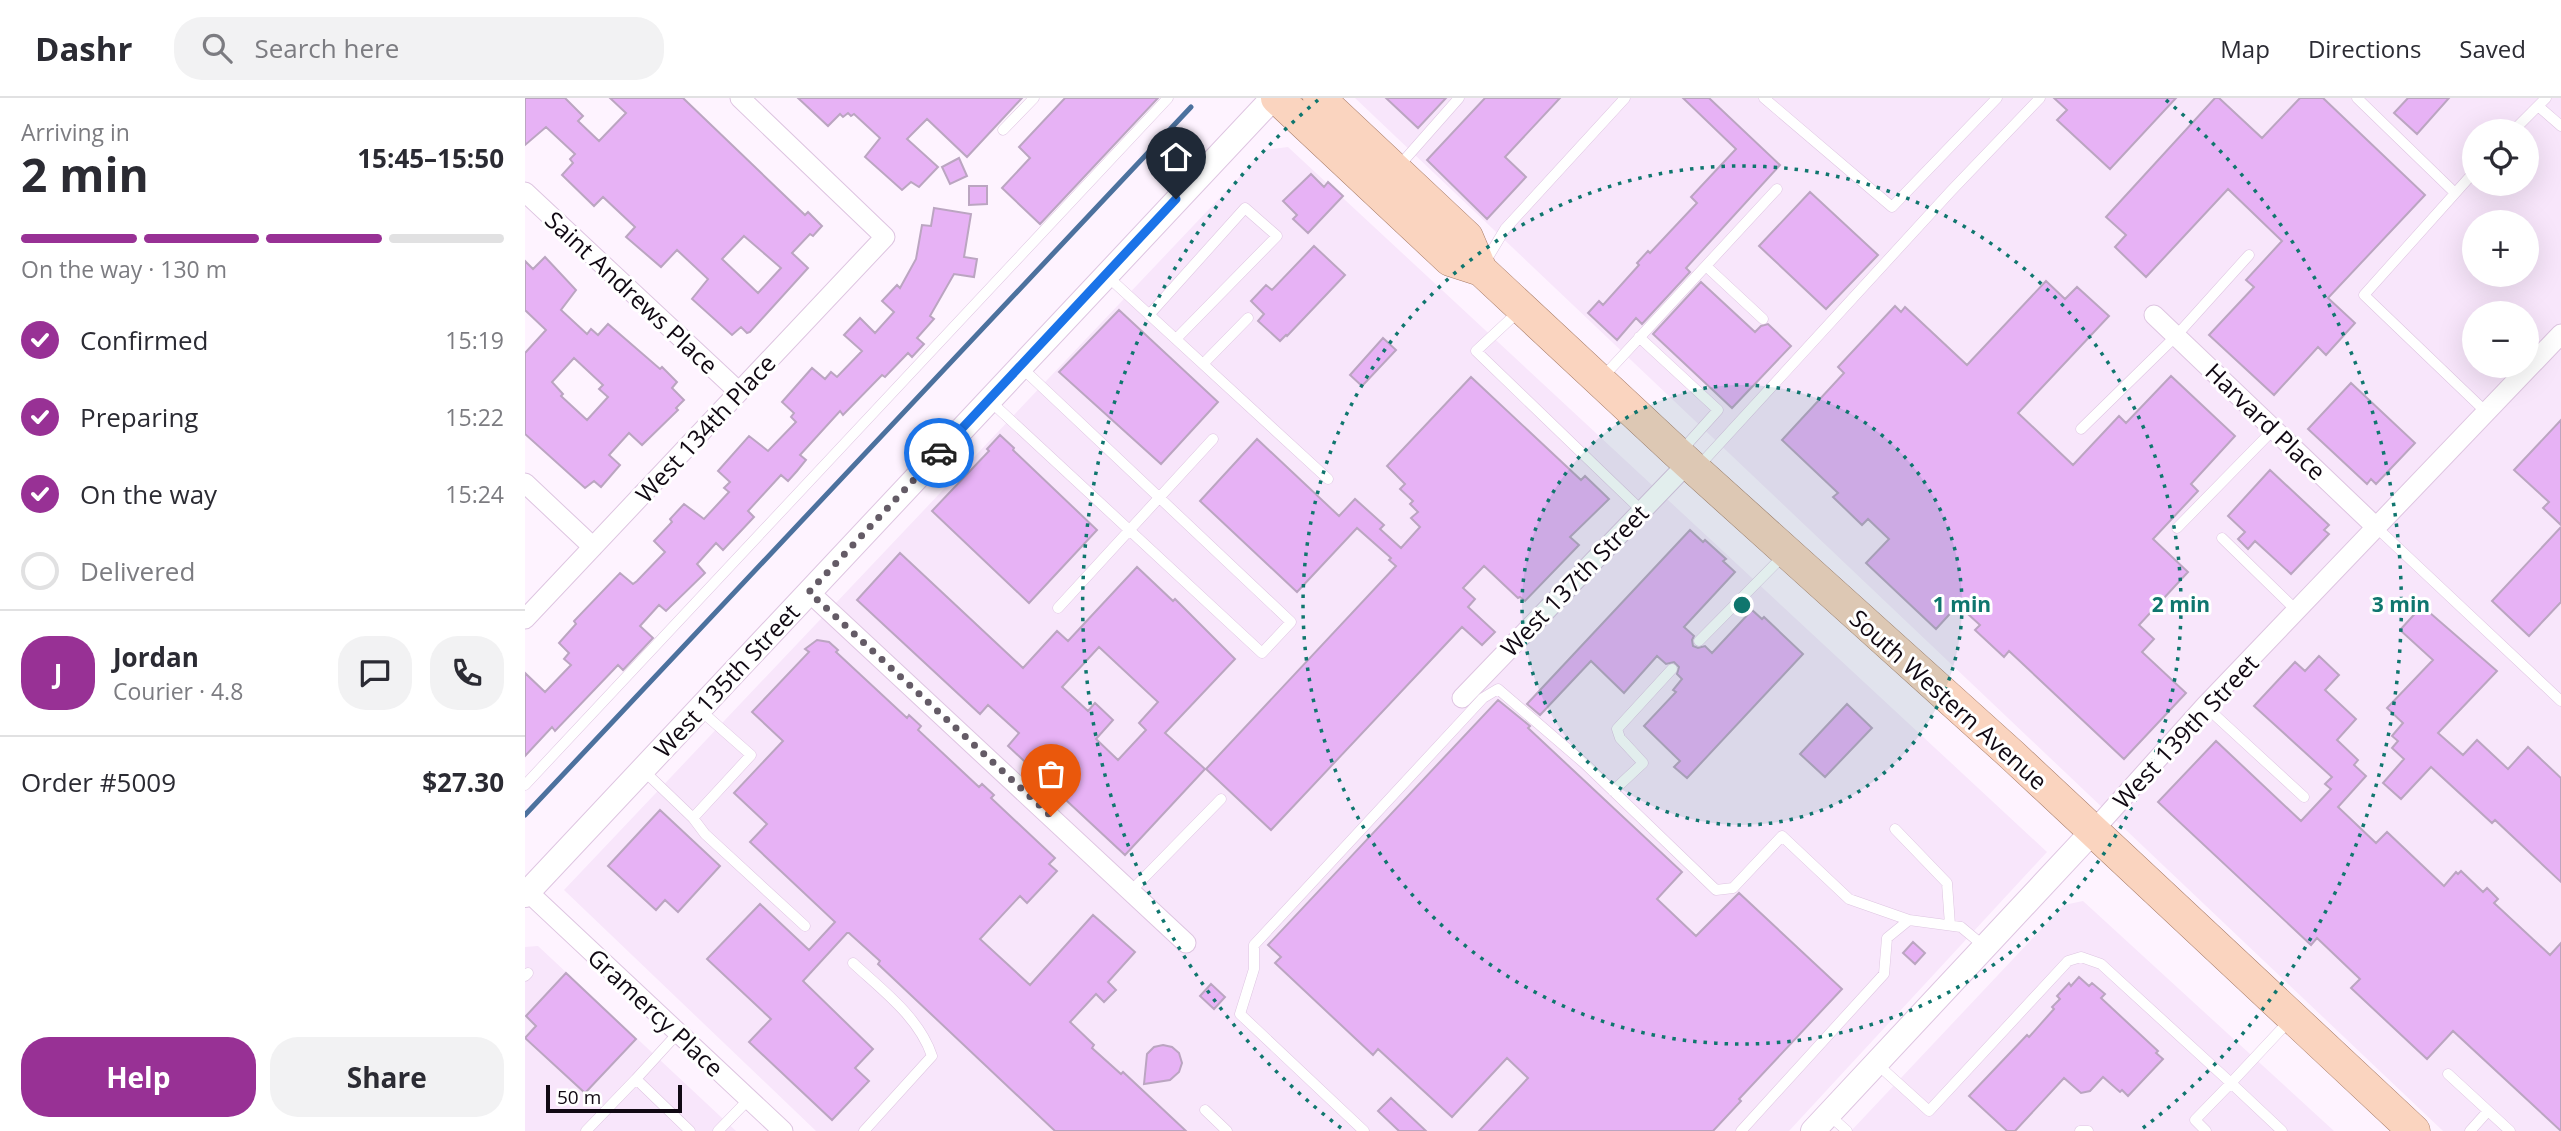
<!DOCTYPE html>
<html lang="en">
<head>
<meta charset="utf-8">
<style>
	:root { --surface:#fff; --page:#f2f2f3; --text:#2b2b33; --muted:#7c7c81; --line:#e1e1e2; --accent:#983195 }
	body { margin:0; font-family:"Open Sans",sans-serif; background:var(--page); color:var(--text); height:100vh; display:flex; flex-direction:column; font-size:26px; white-space:nowrap }
	* { box-sizing:border-box; margin:0 }
	p { font-size:23px; color:var(--muted) }
	.icon { flex:none; width:38px; height:38px; fill:none; stroke:currentColor; stroke-width:2; stroke-linecap:round; stroke-linejoin:round }
	.map { position:relative; flex:1; overflow:hidden }
	.sheet { display:flex; flex-direction:column; background:var(--surface); width:525px }
	.sheet>* { flex:none }
	.controls { position:absolute; left:1937px; top:21px; display:grid; gap:14px }
	.controls a { display:grid; place-items:center; width:77px; height:77px; border-radius:50%; background:var(--surface); box-shadow:0 7px 28px #0002; font-size:35px }
	.scale { position:absolute; left:21px; bottom:18px; width:136px; box-sizing:border-box; padding-left:7px; border:4px solid #110913; border-top:0; font-size:19px; line-height:24px; white-space:nowrap; color:#110913; -webkit-text-stroke:5px #fff; paint-order:stroke }
	.pin { position:absolute; display:grid; place-items:center; width:60px; height:60px; color:#fff; margin:-72px -30px; border-radius:50% 50% 50% 0; rotate:-45deg; box-shadow:0 0 7px #0007 }
	.pin .icon { rotate:45deg }
	.courier { position:absolute; display:grid; place-items:center; width:70px; height:70px; margin:-35px; border:5px solid #1a73e8; border-radius:50%; background:#fff; color:#222; box-shadow:0 2px 9px #0007 }
	.overview em { font-style:normal; font-weight:700 }
	.overview div { display:flex; flex-direction:column-reverse }
	.overview { display:flex; align-items:center; justify-content:space-between; height:119px; padding:0 21px }
	h1 { font-size:46px; font-weight:700; line-height:52px }
	.bar { display:grid; grid-template-columns:repeat(4,1fr); gap:10px 7px; align-content:center; height:84px; padding:0 21px }
	.bar i { height:9px; border-radius:5px; background:var(--line) }
	.bar .active { background:var(--accent) }
	.bar p { grid-column:span 4 }
	.line { display:flex; align-items:center; gap:18px; padding:0 21px; border-top:2px solid var(--line) }
	.line div { flex:1 }
	.round { display:grid; place-items:center; flex:none; width:74px; height:74px; border-radius:28px; background:var(--page) }
	ol { padding:0 21px; list-style:none }
	li { display:flex; align-items:center; gap:21px; height:77px }
	li p { margin-inline-start:auto }
	li .icon { padding:7px; border-radius:50%; background:var(--accent); color:#fff; stroke-width:4 }
	li:last-child { color:var(--muted) }
	li i { width:38px; height:38px; border:4px solid var(--line); border-radius:50% }
	.cta { display:flex; gap:14px; margin-top:auto; padding:14px 21px }
	.cta a { flex:1; height:80px; border-radius:28px; background:var(--accent); color:#fff; font-size:28px; font-weight:700; line-height:80px; text-align:center }
	.cta a+a { background:var(--page); color:var(--text) }
	header { display:flex; align-items:center; gap:42px; box-sizing:border-box; height:98px; padding:0 35px; background:var(--surface); border-bottom:2px solid var(--line) }
	header strong { font-size:33px }
	nav { display:flex; gap:38px; margin-inline-start:auto; font-size:24px }
	.search { width:490px; height:63px; background:var(--page); display:flex; align-items:center; gap:18px; box-sizing:border-box; padding:0 24px; border-radius:28px; color:var(--muted); font-size:26px }
	main { display:flex; flex:1; min-height:0 }
	.map>svg:first-child { display:block }
</style>
</head>
<body>
<header>
<strong>Dashr</strong>
<div class="search"><svg class="icon" aria-label="search" viewBox="0 0 24 24"><circle cx="10" cy="10" r="6"/><path d="M15 15l6 6"/></svg>Search here</div>
<nav><a>Map</a><a>Directions</a><a>Saved</a></nav>
</header>
<main>
<section class="sheet">
<div class="overview"><div><h1>2 min</h1><p>Arriving in</p></div><em>15:45–15:50</em></div>
<div class="bar"><i class="active"></i><i class="active"></i><i class="active"></i><i></i><p>On the way · 130 m</p></div>
<ol>
<li><svg class="icon" aria-label="check" viewBox="0 0 24 24"><path d="M5 12l5 5 9-10"/></svg>Confirmed<p>15:19</p></li>
<li><svg class="icon" aria-label="check" viewBox="0 0 24 24"><path d="M5 12l5 5 9-10"/></svg>Preparing<p>15:22</p></li>
<li><svg class="icon" aria-label="check" viewBox="0 0 24 24"><path d="M5 12l5 5 9-10"/></svg>On the way<p>15:24</p></li>
<li><i></i>Delivered</li>
</ol>
<div class="line" style="height:126px"><b class="round" style="background:var(--accent);color:#fff">J</b><div><b>Jordan</b><p>Courier · 4.8</p></div><a class="round"><svg class="icon" aria-label="chat" viewBox="0 0 24 24"><path d="M4 5h16v11H9l-5 4z"/></svg></a><a class="round"><svg class="icon" aria-label="phone" viewBox="0 0 24 24"><path d="M5 4h4l2 5-3 2q2 4 5 5l2-3 5 2v4C11 20 4 13 5 4z"/></svg></a></div>
<div class="line" style="height:91px"><div>Order #5009</div><b>$27.30</b></div>
<div class="cta"><a>Help</a><a>Share</a></div>
</section>
<div class="map">
<svg width="2036" height="1033" viewBox="0 0 2036 1033">
	<rect width="100%" height="100%" fill="#fef3ff"/>
	<path fill="#f8e6fb" fill-rule="evenodd" d="M 830,0 L 2036,0 L 2036,1033 L 1918,1033 ZM 1950,33 L 2002,33 L 2002,86 L 1950,86 ZM 1950,124 L 2002,124 L 2002,177 L 1950,177 ZM 1950,215 L 2002,215 L 2002,268 L 1950,268 Z
		M 763,49 L 1522,754 L 1264,1033 L 291,1033 L 39,792 L 740,52 Z
		M 1558,803 L 1809,1033 L 1326,1033 L 1539,807 Z
		M 13,848 L 211,1033 L 0,1033 L 0,849 Z"/>
	<g fill="none" stroke-linecap="round" stroke-linejoin="round">
		<path stroke="#4c719e" stroke-width="5" d="M 0,717 L 666,9"/>
	</g>
	<path fill="#e7b2f5" stroke="#bba5c1" stroke-width="2" fill-rule="evenodd" d="M 0,0 L 40,0 L 58,18 L 53,23 L 74,43 L 101,15 L 85,0 L 158,0 L 280,117 L 283,114 L 297,128 L 288,138 L 285,136 L 267,155 L 283,170 L 225,234 L 222,235 L 216,229 L 207,237 L 167,201 L 183,181 L 152,152 L 136,169 L 101,139 L 110,129 L 78,99 L 69,108 L 37,77 L 48,65 L 45,61 L 50,56 L 21,29 L 0,47 ZM 219,138 L 256,170 L 233,195 L 197,161 Z
		M 273,0 L 497,0 L 442,59 L 402,21 L 382,41 L 413,69 L 394,89 L 386,84 L 377,92 L 340,59 L 355,40 L 329,16 L 326,18 L 323,15 L 318,19 L 315,16 L 303,28 Z
		M 540,0 L 633,0 L 515,126 L 477,90 L 505,60 L 494,49 Z
		M 861,0 L 921,0 L 893,30 Z
		M 960,0 L 1035,0 L 980,59 L 1001,79 L 962,121 L 902,62 Z
		M 1158,0 L 1184,0 L 1255,67 L 1161,170 L 1165,174 L 1117,226 L 1111,220 L 1092,242 L 1063,215 L 1074,203 L 1078,207 L 1114,167 L 1112,165 L 1123,153 L 1125,155 L 1172,105 L 1166,99 L 1211,51 Z
		M 1529,0 L 1651,0 L 1585,71 L 1532,22 L 1542,12 Z
		M 1690,0 L 1694,0 L 1737,40 L 1775,0 L 1798,0 L 1900,97 L 1803,200 L 1830,225 L 1801,257 L 1793,249 L 1749,297 L 1684,237 L 1729,189 L 1721,182 L 1757,143 L 1703,91 L 1621,179 L 1590,149 L 1601,137 L 1581,119 Z
		M 1883,0 L 1924,0 L 1892,36 L 1869,15 Z
		M 434,60 L 442,78 L 425,86 L 417,69 Z
		M 786,76 L 799,89 L 803,84 L 818,98 L 783,135 L 768,121 L 772,117 L 758,103 Z
		M 444,88 L 462,88 L 462,106 L 444,107 Z
		M 1285,94 L 1353,157 L 1301,211 L 1234,148 Z
		M 409,110 L 446,116 L 439,159 L 452,161 L 449,179 L 429,176 L 405,218 L 409,221 L 392,240 L 399,246 L 387,259 L 383,255 L 360,279 L 357,277 L 318,317 L 315,313 L 275,357 L 281,362 L 272,373 L 263,383 L 256,377 L 223,413 L 229,419 L 198,452 L 191,445 L 172,466 L 180,475 L 141,513 L 134,507 L 115,528 L 128,540 L 98,572 L 93,567 L 30,633 L 27,629 L 0,658 L 0,575 L 20,594 L 46,567 L 39,561 L 44,555 L 34,545 L 51,526 L 49,523 L 95,475 L 108,486 L 112,483 L 140,454 L 129,443 L 147,424 L 145,421 L 159,406 L 179,421 L 204,394 L 199,390 L 205,384 L 193,373 L 224,338 L 243,353 L 271,324 L 266,319 L 269,315 L 257,304 L 287,270 L 300,281 L 306,274 L 312,279 L 337,253 L 319,237 L 335,220 L 350,235 L 369,214 L 357,203 L 372,187 L 375,190 L 391,161 L 397,127 L 406,128 Z
		M 789,148 L 820,177 L 762,238 L 761,237 L 755,243 L 733,223 L 739,216 L 726,203 L 741,187 L 747,192 Z
		M 20,159 L 51,192 L 36,212 L 62,236 L 66,231 L 73,237 L 83,226 L 135,271 L 137,269 L 152,284 L 147,290 L 159,302 L 151,310 L 153,312 L 117,347 L 104,335 L 84,357 L 95,367 L 76,389 L 69,383 L 60,390 L 0,336 L 0,255 L 21,232 L 0,212 L 0,163 L 8,171 ZM 49,260 L 78,287 L 74,291 L 83,299 L 62,322 L 36,298 L 38,296 L 27,284 Z
		M 1521,183 L 1540,201 L 1552,189 L 1584,218 L 1493,315 L 1548,367 L 1594,318 L 1601,325 L 1646,278 L 1710,338 L 1666,386 L 1673,393 L 1628,441 L 1663,474 L 1614,527 L 1629,541 L 1617,554 L 1661,595 L 1599,661 L 1484,553 L 1479,559 L 1450,532 L 1455,527 L 1433,507 L 1411,531 L 1341,465 L 1364,441 L 1343,421 L 1337,427 L 1308,399 L 1313,395 L 1257,342 L 1319,275 L 1313,269 L 1370,208 L 1376,214 L 1380,209 L 1442,267 Z
		M 1176,184 L 1230,234 L 1236,228 L 1243,226 L 1266,248 L 1207,310 L 1128,236 Z
		M 594,212 L 693,304 L 636,366 L 534,274 Z
		M 858,240 L 871,252 L 837,288 L 825,277 Z
		M 946,279 L 1056,382 L 1060,378 L 1084,401 L 1045,439 L 1054,447 L 1000,503 L 995,499 L 993,500 L 959,468 L 938,490 L 950,501 L 943,509 L 970,534 L 957,547 L 937,529 L 746,732 L 681,671 L 871,468 L 864,462 L 866,460 L 832,430 L 772,494 L 675,403 L 732,341 L 814,418 L 830,401 L 859,427 L 855,431 L 876,450 L 895,429 L 886,420 L 893,414 L 885,406 L 888,403 L 875,391 L 880,386 L 862,368 Z
		M 1826,285 L 1890,345 L 1851,386 L 1846,381 L 1842,386 L 1783,331 Z
		M 2036,322 L 2036,427 L 2018,410 L 2024,404 L 1989,372 Z
		M 475,337 L 489,350 L 488,352 L 572,432 L 504,505 L 407,413 L 464,353 L 462,351 Z
		M 1745,372 L 1804,427 L 1799,432 L 1804,436 L 1766,476 L 1730,443 L 1723,451 L 1713,441 L 1720,434 L 1703,418 Z
		M 2036,429 L 2036,504 L 2004,538 L 1967,503 Z
		M 1165,432 L 1178,444 L 1180,442 L 1201,461 L 1198,463 L 1210,474 L 1159,529 L 1169,538 L 1167,542 L 1168,548 L 1173,550 L 1180,548 L 1187,555 L 1227,512 L 1237,521 L 1239,519 L 1278,556 L 1162,680 L 1149,669 L 1155,663 L 1119,628 L 1151,594 L 1148,592 L 1157,581 L 1152,576 L 1154,569 L 1149,564 L 1141,566 L 1132,558 L 1099,595 L 1066,563 L 1015,617 L 1002,606 Z
		M 375,455 L 498,570 L 532,533 L 543,543 L 612,469 L 648,503 L 650,501 L 710,561 L 640,635 L 680,671 L 600,757 L 483,648 L 494,635 L 463,607 L 455,616 L 332,502 ZM 574,549 L 633,604 L 614,625 L 621,632 L 593,662 L 571,641 L 588,622 L 570,605 L 563,613 L 537,589 Z
		M 1897,508 L 1972,573 L 1913,635 L 1938,657 L 1952,642 L 1983,671 L 2003,649 L 2036,680 L 2036,784 L 1970,722 L 1967,725 L 1906,669 L 1876,701 L 1858,685 L 1879,661 L 1867,650 L 1873,643 L 1867,638 L 1878,625 L 1862,610 L 1908,562 L 1875,532 Z
		M 292,542 L 304,544 L 313,552 L 311,554 L 382,620 L 384,617 L 396,628 L 393,632 L 454,689 L 457,686 L 469,697 L 466,700 L 530,760 L 524,766 L 532,773 L 502,805 L 495,798 L 455,841 L 505,887 L 568,817 L 610,854 L 583,884 L 591,892 L 579,904 L 571,896 L 545,924 L 569,947 L 567,950 L 596,976 L 598,974 L 661,1033 L 530,1033 L 353,866 L 355,863 L 324,835 L 322,835 L 278,883 L 348,951 L 330,970 L 344,983 L 307,1022 L 224,944 L 246,921 L 182,861 L 235,806 L 284,852 L 310,824 L 225,744 L 242,726 L 209,695 L 258,643 L 227,614 L 284,554 L 280,551 Z
		M 1794,558 L 1814,577 L 1800,592 L 1831,621 L 1812,642 L 1833,662 L 1829,667 L 1841,678 L 1813,709 L 1851,745 L 1862,734 L 1919,788 L 1931,774 L 1933,776 L 1936,773 L 1958,794 L 1962,790 L 1973,801 L 1969,805 L 2025,857 L 2036,845 L 2036,1033 L 1928,933 L 1902,961 L 1826,890 L 1835,881 L 1792,840 L 1786,847 L 1633,704 L 1691,643 L 1776,723 L 1806,691 L 1800,686 L 1807,679 L 1729,608 L 1770,564 L 1780,573 Z
		M 973,602 L 1005,628 L 1003,630 L 1157,774 L 1132,801 L 1171,838 L 1214,795 L 1317,891 L 1214,1001 L 1216,1003 L 1188,1033 L 954,1033 L 1003,980 L 982,960 L 927,1019 L 853,951 L 848,957 L 750,865 L 756,859 L 743,847 Z
		M 1322,606 L 1347,630 L 1300,679 L 1275,656 Z
		M 135,712 L 195,768 L 153,814 L 140,802 L 131,812 L 83,768 Z
		M 1388,844 L 1400,855 L 1390,866 L 1378,855 Z
		M 41,875 L 111,941 L 60,995 L 0,940 L 11,928 L 1,918 Z
		M 1554,879 L 1564,888 L 1567,885 L 1580,896 L 1576,900 L 1633,953 L 1631,955 L 1638,961 L 1603,998 L 1597,992 L 1595,994 L 1578,979 L 1565,993 L 1556,995 L 1539,980 L 1490,1033 L 1482,1033 L 1444,998 L 1502,937 L 1504,939 L 1529,911 L 1527,909 L 1535,901 L 1532,898 L 1544,885 L 1546,888 Z
		M 686,886 L 700,899 L 689,911 L 675,898 Z
		M 638,947 L 647,949 L 654,955 L 657,965 L 654,974 L 645,982 L 619,986 L 622,956 L 629,949 Z
		M 866,1000 L 901,1033 L 874,1033 L 853,1013 Z"/>
	<g fill="none" stroke-linecap="round" stroke-linejoin="round">
		<g stroke="#dec5e1" stroke-width="11">
			<path id="service" d="M 1239,0 L 1367,109 L 1472,0
				M 1832,0 L 1929,94
				M 2013,8 L 2036,28
				M 478,32 L 509,0
				M 1988,33 L 2021,0
				M 874,68 L 934,0
				M 1950,73 L 1839,197 L 1961,314
				M 959,166 L 980,131 L 1100,0
				M 1181,168 L 1238,221
				M 581,177 L 803,381
				M 993,214 L 951,253 L 1116,412
				M 624,217 L 720,110 L 752,138 L 651,241
				M 1114,239 L 1193,312 L 1157,352
				M 678,266 L 723,220
				M 1077,280 L 1252,91
				M 464,302 L 737,555 L 766,524 L 496,269
				M 1556,331 L 1651,238 L 1724,157
				M 1173,369 L 1426,93 L 1515,0
				M 1652,430 L 1749,331
				M 1852,430 L 2036,603
				M 1697,440 L 1772,513
				M 533,510 L 688,341
				M 1174,543 L 1259,457
				M 1680,608 L 1779,699
				M 118,672 L 168,720 L 226,657 L 175,612
				M 0,687 L 643,0
				M 1088,693 L 1118,665 L 1095,640 L 1092,631 L 1147,571
				M 168,720 L 180,736 L 280,828
				M 1370,731 L 1422,785 L 1425,827
				M 606,793 L 696,701
				M 328,865 C 357,892 394,919 407,958 L 339,1033
				M 0,878 L 3,875
				M 153,935 L 111,981 L 165,1033
				M 1352,966 L 1404,1013 L 1543,863 L 1556,859 L 1576,866 L 1706,985 L 1764,923
				M 1923,976 L 1985,1033
				M 680,1012 L 702,1033
				M 1304,1017 L 1322,1033
				M 61,1033 L 111,981
				M 193,1033 L 224,1001
				M 839,1033 L 715,916 L 729,871 L 729,847 L 958,600 L 973,591 L 1059,665 L 1191,792 L 1208,790 L 1257,738 L 1324,801 L 1384,822
				M 1216,1033 L 1359,876 L 1362,840 L 1384,822 L 1436,829 L 1460,849
				M 1555,1033 L 1563,1033
				M 1681,1033 L 1670,1022 L 1706,985 L 1757,1033
				M 1945,1033 L 1963,1013"/>
		</g>
		<g stroke="#dec5e1" stroke-width="21">
			<path id="minor" d="M 0,94 L 214,294
				M 1629,217 L 1852,430
				M 0,385 L 68,449
				M 284,494 L 661,845
				M 0,521 L 360,139 L 215,0
				M 937,600 L 1163,365
				M 1568,733 L 1680,608 L 2036,236
				M 3,794 L 258,1033"/>
		</g>
		<g stroke="#dec5e1" stroke-width="26">
			<path id="tertiary" d="M 0,797 L 748,0
				M 1288,1033 L 1568,733"/>
		</g>
		<g stroke="#a67b67" stroke-width="33">
			<path id="primary" d="M 752,0 L 925,162 L 956,172 L 1163,365 L 1487,657 L 1889,1033
				M 794,0 L 942,139 L 956,172"/>
		</g>
		<use href="#service" stroke="#fff" stroke-width="10"/>
		<use href="#minor" stroke="#fff" stroke-width="19"/>
		<use href="#tertiary" stroke="#fff" stroke-width="24"/>
		<use href="#primary" stroke="#fad4bf" stroke-width="32"/>
	</g>
	<g fill="none" stroke-linecap="round" stroke-linejoin="round">
		<path stroke="#645b66" stroke-width="7" stroke-dasharray="0 12.6" d="M 414,355 L 284,494 L 526,718"/>
		<path stroke="#1a73e8" stroke-width="9" d="M 414,355 L 651,101"/>
	</g>
	<circle cx="1217" cy="507" r="220" fill="#0f766e" fill-opacity=".12"/>
	<g fill="none" stroke="#0f766e" stroke-width="3.5" stroke-dasharray="3.5 7">
		<circle cx="1217" cy="507" r="220"/>
		<circle cx="1217" cy="507" r="439"/>
		<path d="M816 1030A659 659 0 0 1 793 2M1641 2A659 659 0 0 1 1618 1030"/>
	</g>
	<g text-anchor="middle" dominant-baseline="central" stroke-width="6" stroke-linejoin="round" paint-order="stroke">
		<g font-size="24" fill="#110913" stroke="#fff">
			<text transform="translate(107 194) rotate(43)">Saint Andrews Place</text>
			<text transform="translate(1741 323) rotate(44)">Harvard Place</text>
			<text transform="translate(180 330) rotate(-47)">West 134th Place</text>
			<text transform="translate(1049 482) rotate(-46)">West 137th Street</text>
			<text transform="translate(201 582) rotate(-47)">West 135th Street</text>
			<text transform="translate(1424 601) rotate(42)">South Western Avenue</text>
			<text transform="translate(1660 633) rotate(-47)">West 139th Street</text>
			<text transform="translate(131 914) rotate(43)">Gramercy Place</text>
		</g>
	</g>
	<circle cx="1217" cy="507" r="10" fill="#0f766e" stroke="#fff" stroke-width="3.5"/>
	<g font-size="21" text-anchor="middle" font-weight="bold" fill="#0f766e" stroke="#fff" stroke-width="6" stroke-linejoin="round" paint-order="stroke">
		<text x="1437" y="514">1 min</text>
		<text x="1656" y="514">2 min</text>
		<text x="1876" y="514">3 min</text>
	</g>
</svg>
<div class="controls">
<a><svg class="icon" aria-label="locate" viewBox="0 0 24 24"><circle cx="12" cy="12" r="6"/><path d="M12 2v4M12 18v4M2 12h4M18 12h4"/></svg></a>
<a>+</a>
<a>−</a>
</div>
<div class="scale">50 m</div>
<div class="pin" style="left:526px;top:718px;background:#ea580c"><svg class="icon" aria-label="bag" viewBox="0 0 24 24"><path d="M5 8h14l-1 12H6zM9 8a3 3 0 0 1 6 0"/></svg></div>
<div class="pin" style="left:651px;top:101px;background:#1f2937"><svg class="icon" aria-label="home" viewBox="0 0 24 24"><path d="M3 11l9-7 9 7M6 9v11h12V9"/></svg></div>
<div class="courier" style="left:414px;top:355px"><svg class="icon" aria-label="car" viewBox="0 0 24 24"><path d="M5 17H2v-5l4-1 3-4h7l3 4 3 1v5h-3M9 17h6M6 11h13"/><circle cx="7" cy="17" r="2"/><circle cx="17" cy="17" r="2"/></svg></div>
</div>
</main>
</body>
</html>
